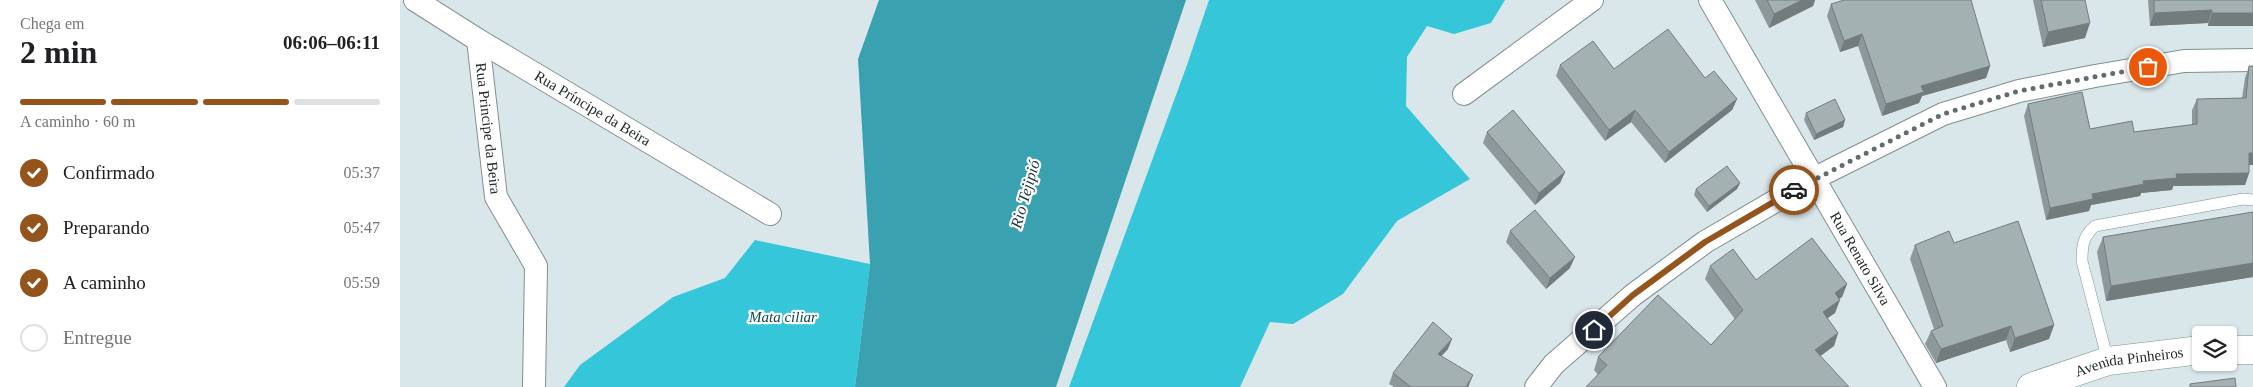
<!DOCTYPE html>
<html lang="pt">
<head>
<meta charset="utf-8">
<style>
	:root { --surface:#fff; --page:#f6f6f6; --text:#202124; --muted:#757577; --line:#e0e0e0; --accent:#94551c }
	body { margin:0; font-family:Georgia,serif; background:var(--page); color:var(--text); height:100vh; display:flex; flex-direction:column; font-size:19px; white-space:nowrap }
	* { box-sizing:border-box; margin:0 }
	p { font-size:16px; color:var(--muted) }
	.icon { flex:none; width:28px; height:28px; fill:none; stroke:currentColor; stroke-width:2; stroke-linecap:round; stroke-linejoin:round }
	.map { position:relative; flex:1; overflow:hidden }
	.side { display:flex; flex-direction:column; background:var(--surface); width:400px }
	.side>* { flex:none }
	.buttons { position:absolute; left:1792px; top:326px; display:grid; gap:10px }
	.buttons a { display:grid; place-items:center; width:45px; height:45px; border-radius:5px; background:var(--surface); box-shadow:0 1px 4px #0004; font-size:25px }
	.pin { position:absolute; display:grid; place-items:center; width:42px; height:42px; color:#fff; margin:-21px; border:2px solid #fff; border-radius:50%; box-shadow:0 1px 5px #0007 }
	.courier { position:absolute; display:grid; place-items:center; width:50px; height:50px; margin:-25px; border:4px solid #94551c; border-radius:50%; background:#fff; color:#222; box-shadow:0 1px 6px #0007 }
	.summary em { font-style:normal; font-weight:700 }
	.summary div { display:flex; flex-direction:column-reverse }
	.summary { display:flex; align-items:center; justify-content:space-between; height:85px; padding:0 20px }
	h1 { font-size:32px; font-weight:700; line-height:38px }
	.bar { display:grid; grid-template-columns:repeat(4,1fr); gap:8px 5px; align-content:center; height:60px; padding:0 20px }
	.bar i { height:6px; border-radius:4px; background:var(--line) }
	.bar .selected { background:var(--accent) }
	.bar p { grid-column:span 4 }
	ol { padding:0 20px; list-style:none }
	li { display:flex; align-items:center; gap:15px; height:55px }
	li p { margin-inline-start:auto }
	li .icon { padding:5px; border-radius:50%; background:var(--accent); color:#fff; stroke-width:4 }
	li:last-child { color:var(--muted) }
	li i { width:28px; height:28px; border:2px solid var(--line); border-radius:50% }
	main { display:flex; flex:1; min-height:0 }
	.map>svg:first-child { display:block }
</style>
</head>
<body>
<main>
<section class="side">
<div class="summary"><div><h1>2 min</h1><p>Chega em</p></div><em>06:06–06:11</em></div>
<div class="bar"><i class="selected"></i><i class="selected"></i><i class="selected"></i><i></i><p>A caminho · 60 m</p></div>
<ol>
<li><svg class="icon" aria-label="check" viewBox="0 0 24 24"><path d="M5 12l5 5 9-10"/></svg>Confirmado<p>05:37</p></li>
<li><svg class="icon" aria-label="check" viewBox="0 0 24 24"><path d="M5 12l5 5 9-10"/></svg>Preparando<p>05:47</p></li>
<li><svg class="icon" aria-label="check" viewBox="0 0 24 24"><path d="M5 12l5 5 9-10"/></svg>A caminho<p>05:59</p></li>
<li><i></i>Entregue</li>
</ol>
</section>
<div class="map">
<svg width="1853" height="387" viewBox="0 0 1853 387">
	<rect width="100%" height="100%" fill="#d9e7ea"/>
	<path fill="#36c6d9" d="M 809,0 L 1105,0 L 1091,23 L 1054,34 L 1027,26 L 1007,57 L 1006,106 L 1070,179 L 997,221 L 943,294 L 893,324 L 870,322 L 840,387 L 669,387 L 787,65 Z
		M 355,240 L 470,264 L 455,387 L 164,387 L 180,365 L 273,297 L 325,278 Z"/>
	<path fill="#39a1b0" d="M 479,0 L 786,0 L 656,387 L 455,387 L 470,264 L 458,59 Z"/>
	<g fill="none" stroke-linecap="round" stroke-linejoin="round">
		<g stroke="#818f91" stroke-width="12">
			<path id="service" d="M 1708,361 L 1682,261 C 1682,246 1683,236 1695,226 L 1843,199 L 1853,200"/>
		</g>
		<g stroke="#818f91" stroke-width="24">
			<g id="minor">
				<path id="s1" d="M 15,0 L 78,40 L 370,214"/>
				<path id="s2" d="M 1310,0 L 1535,387"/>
				<path id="s3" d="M 78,40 L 96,197 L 136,266 L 134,387"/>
				<path d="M 1064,94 L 1192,0"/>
				<path d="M 1136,387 L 1154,364 L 1233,295 L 1305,242 L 1413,179 L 1543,114 L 1619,91 L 1695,76 L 1784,61 L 1853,60"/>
			</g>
		</g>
		<g stroke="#818f91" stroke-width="29">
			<g id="tertiary">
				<path d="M 1829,350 L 1853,350"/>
				<path id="s4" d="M 1631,387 L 1708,361 L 1801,350"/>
			</g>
		</g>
		<use href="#service" stroke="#fff" stroke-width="11"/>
		<use href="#minor" stroke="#fff" stroke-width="22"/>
		<use href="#tertiary" stroke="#fff" stroke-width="28"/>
	</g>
	<path fill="#8d989a" d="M 1355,0 L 1415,0 L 1413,6 L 1369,28 Z
		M 1633,0 L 1685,0 L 1685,38 L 1643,47 Z
		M 1748,0 L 1853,0 L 1853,26 L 1808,26 L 1808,23 L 1750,26 Z
		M 1431,4 L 1590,66 L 1586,78 L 1522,96 L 1519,103 L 1482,116 L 1458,46 L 1440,52 L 1427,16 Z
		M 1160,65 L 1214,69 L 1305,78 L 1337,99 L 1332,110 L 1265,163 L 1231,122 L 1205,141 L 1156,76 Z
		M 1849,66 L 1853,66 L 1853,165 L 1849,165 L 1849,173 L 1845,185 L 1773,186 L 1772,190 L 1741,193 L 1740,196 L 1691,205 L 1689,211 L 1646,220 L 1624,116 L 1628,104 L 1690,129 L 1734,132 L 1792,125 L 1792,110 L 1797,99 L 1842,98 L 1845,78 Z
		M 1406,113 L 1445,120 L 1443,127 L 1414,140 L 1404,120 Z
		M 1087,132 L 1165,172 L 1160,183 L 1135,205 L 1083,143 Z
		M 1340,183 L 1337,189 L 1307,212 L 1294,195 L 1296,189 Z
		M 1853,212 L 1853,277 L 1706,301 L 1697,252 L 1703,237 Z
		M 1110,231 L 1170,268 L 1146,289 L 1106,242 Z
		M 1554,243 L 1654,325 L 1649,339 L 1610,352 L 1606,340 L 1536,363 L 1525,344 L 1531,331 L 1534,329 L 1510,259 L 1515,245 Z
		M 1310,266 L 1356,280 L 1447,284 L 1442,297 L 1439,299 L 1435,313 L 1427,318 L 1438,333 L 1434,346 L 1198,375 L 1194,370 L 1198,357 L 1311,345 L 1335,319 L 1305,279 Z
		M 1048,349 L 1041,356 L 1069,385 L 1068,387 L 994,387 L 989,384 L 993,373 Z"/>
	<path fill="#737c7d" d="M 1402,0 L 1415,0 L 1413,6 L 1369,28 L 1374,14 Z
		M 1812,10 L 1808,23 L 1750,26 L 1754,13 Z
		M 1812,13 L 1853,13 L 1853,26 L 1808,26 Z
		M 1690,23 L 1685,38 L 1643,47 L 1648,32 Z
		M 1462,34 L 1458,46 L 1440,52 L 1444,41 Z
		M 1590,66 L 1586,78 L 1522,96 L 1519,103 L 1482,116 L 1486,104 L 1521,86 Z
		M 1337,99 L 1332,110 L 1265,163 L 1269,152 Z
		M 1235,110 L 1231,122 L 1205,141 L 1209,130 Z
		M 1445,120 L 1443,127 L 1414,140 L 1416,134 Z
		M 1849,153 L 1853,153 L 1853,165 L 1844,165 Z
		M 1165,172 L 1160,183 L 1135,205 L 1139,193 Z
		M 1849,173 L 1845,185 L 1773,186 L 1772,190 L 1741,193 L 1740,196 L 1691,205 L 1689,211 L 1646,220 L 1650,208 L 1692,194 L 1743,181 L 1776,174 Z
		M 1340,183 L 1337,189 L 1307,212 L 1309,206 Z
		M 1175,257 L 1170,268 L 1146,289 L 1150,278 Z
		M 1853,263 L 1853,277 L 1706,301 L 1711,286 Z
		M 1447,284 L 1442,297 L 1430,306 L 1435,293 Z
		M 1440,300 L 1435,313 L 1418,325 L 1423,312 Z
		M 1654,325 L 1649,339 L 1610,352 L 1615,338 Z
		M 1611,326 L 1606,340 L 1536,363 L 1541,349 Z
		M 1438,333 L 1434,346 L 1411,363 L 1415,350 Z
		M 1052,339 L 1048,349 L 1034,364 L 1038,354 Z
		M 1073,375 L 1069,385 L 1068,387 L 1066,387 Z"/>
	<path fill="#a4b1b3" stroke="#737c7d" d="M 1367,0 L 1402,0 L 1374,14 Z
		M 1444,0 L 1571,0 L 1590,66 L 1521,86 L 1524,92 L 1486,104 L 1462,34 L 1444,41 L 1431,4 Z
		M 1641,0 L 1685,0 L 1690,23 L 1648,32 Z
		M 1754,0 L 1853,0 L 1853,13 L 1812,13 L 1812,10 L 1754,13 Z
		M 1268,29 L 1305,78 L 1314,71 L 1337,99 L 1269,152 L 1235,110 L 1209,130 L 1160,65 L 1193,41 L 1214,69 Z
		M 1849,66 L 1853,66 L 1853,153 L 1849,153 L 1849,173 L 1776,174 L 1777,178 L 1743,181 L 1744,184 L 1692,194 L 1693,199 L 1650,208 L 1628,104 L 1682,92 L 1690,129 L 1732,121 L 1734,132 L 1797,124 L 1797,99 L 1846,98 Z
		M 1435,99 L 1445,120 L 1416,134 L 1406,113 Z
		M 1113,110 L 1165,172 L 1139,193 L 1087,132 Z
		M 1327,166 L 1340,183 L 1309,206 L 1296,189 Z
		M 1135,210 L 1175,257 L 1150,278 L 1110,231 Z
		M 1853,212 L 1853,263 L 1711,286 L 1703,237 Z
		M 1618,221 L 1654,325 L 1615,338 L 1611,326 L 1541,349 L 1531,331 L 1543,326 L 1515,245 L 1549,231 L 1554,243 Z
		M 1412,238 L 1447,284 L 1435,293 L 1440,300 L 1423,312 L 1438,333 L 1415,350 L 1449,387 L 1186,387 L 1207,365 L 1198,357 L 1258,295 L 1311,345 L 1343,310 L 1310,266 L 1333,249 L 1356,280 Z
		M 1033,322 L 1052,339 L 1038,354 L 1073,375 L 1066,387 L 1011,387 L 993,373 Z
		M 1835,378 L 1836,387 L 1790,387 L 1790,384 Z"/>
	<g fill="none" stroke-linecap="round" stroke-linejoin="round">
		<path stroke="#636c6d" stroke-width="5" stroke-dasharray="0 9" d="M 1394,190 L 1543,114 L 1619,91 L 1748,67"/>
		<path stroke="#94551c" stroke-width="6" d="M 1194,330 L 1233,295 L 1305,242 L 1394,190"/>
	</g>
	<g text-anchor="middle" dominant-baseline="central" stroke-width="4.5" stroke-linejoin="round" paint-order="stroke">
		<g font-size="15" fill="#24292a" stroke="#fff">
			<text stroke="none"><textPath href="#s1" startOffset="208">Rua Príncipe da Beira</textPath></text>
			<text stroke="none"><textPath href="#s3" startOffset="89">Rua Principe da Beira</textPath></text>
			<text stroke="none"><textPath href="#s2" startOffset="299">Rua Renato Silva</textPath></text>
			<text stroke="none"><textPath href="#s4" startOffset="102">Avenida Pinheiros</textPath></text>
		</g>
		<g font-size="15" font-style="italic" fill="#07474f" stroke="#fff">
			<text x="383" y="317">Mata ciliar</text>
		</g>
		<g font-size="16" font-style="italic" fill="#1d3438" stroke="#fff">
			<text transform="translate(625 194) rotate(-74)">Rio Tejipió</text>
		</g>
	</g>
</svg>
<div class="buttons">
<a><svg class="icon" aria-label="layers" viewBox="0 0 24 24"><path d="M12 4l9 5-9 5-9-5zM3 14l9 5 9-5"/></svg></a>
</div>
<div class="pin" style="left:1748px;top:67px;background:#ea580c"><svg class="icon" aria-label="bag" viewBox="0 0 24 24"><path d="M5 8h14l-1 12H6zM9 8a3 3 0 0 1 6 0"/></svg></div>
<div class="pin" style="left:1194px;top:330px;background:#1f2937"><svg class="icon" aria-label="home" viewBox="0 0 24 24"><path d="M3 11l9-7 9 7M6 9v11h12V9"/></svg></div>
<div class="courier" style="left:1394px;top:190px"><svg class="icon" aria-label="car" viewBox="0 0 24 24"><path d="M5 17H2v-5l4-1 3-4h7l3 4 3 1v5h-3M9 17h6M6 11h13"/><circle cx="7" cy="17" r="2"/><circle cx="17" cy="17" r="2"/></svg></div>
</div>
</main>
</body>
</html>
